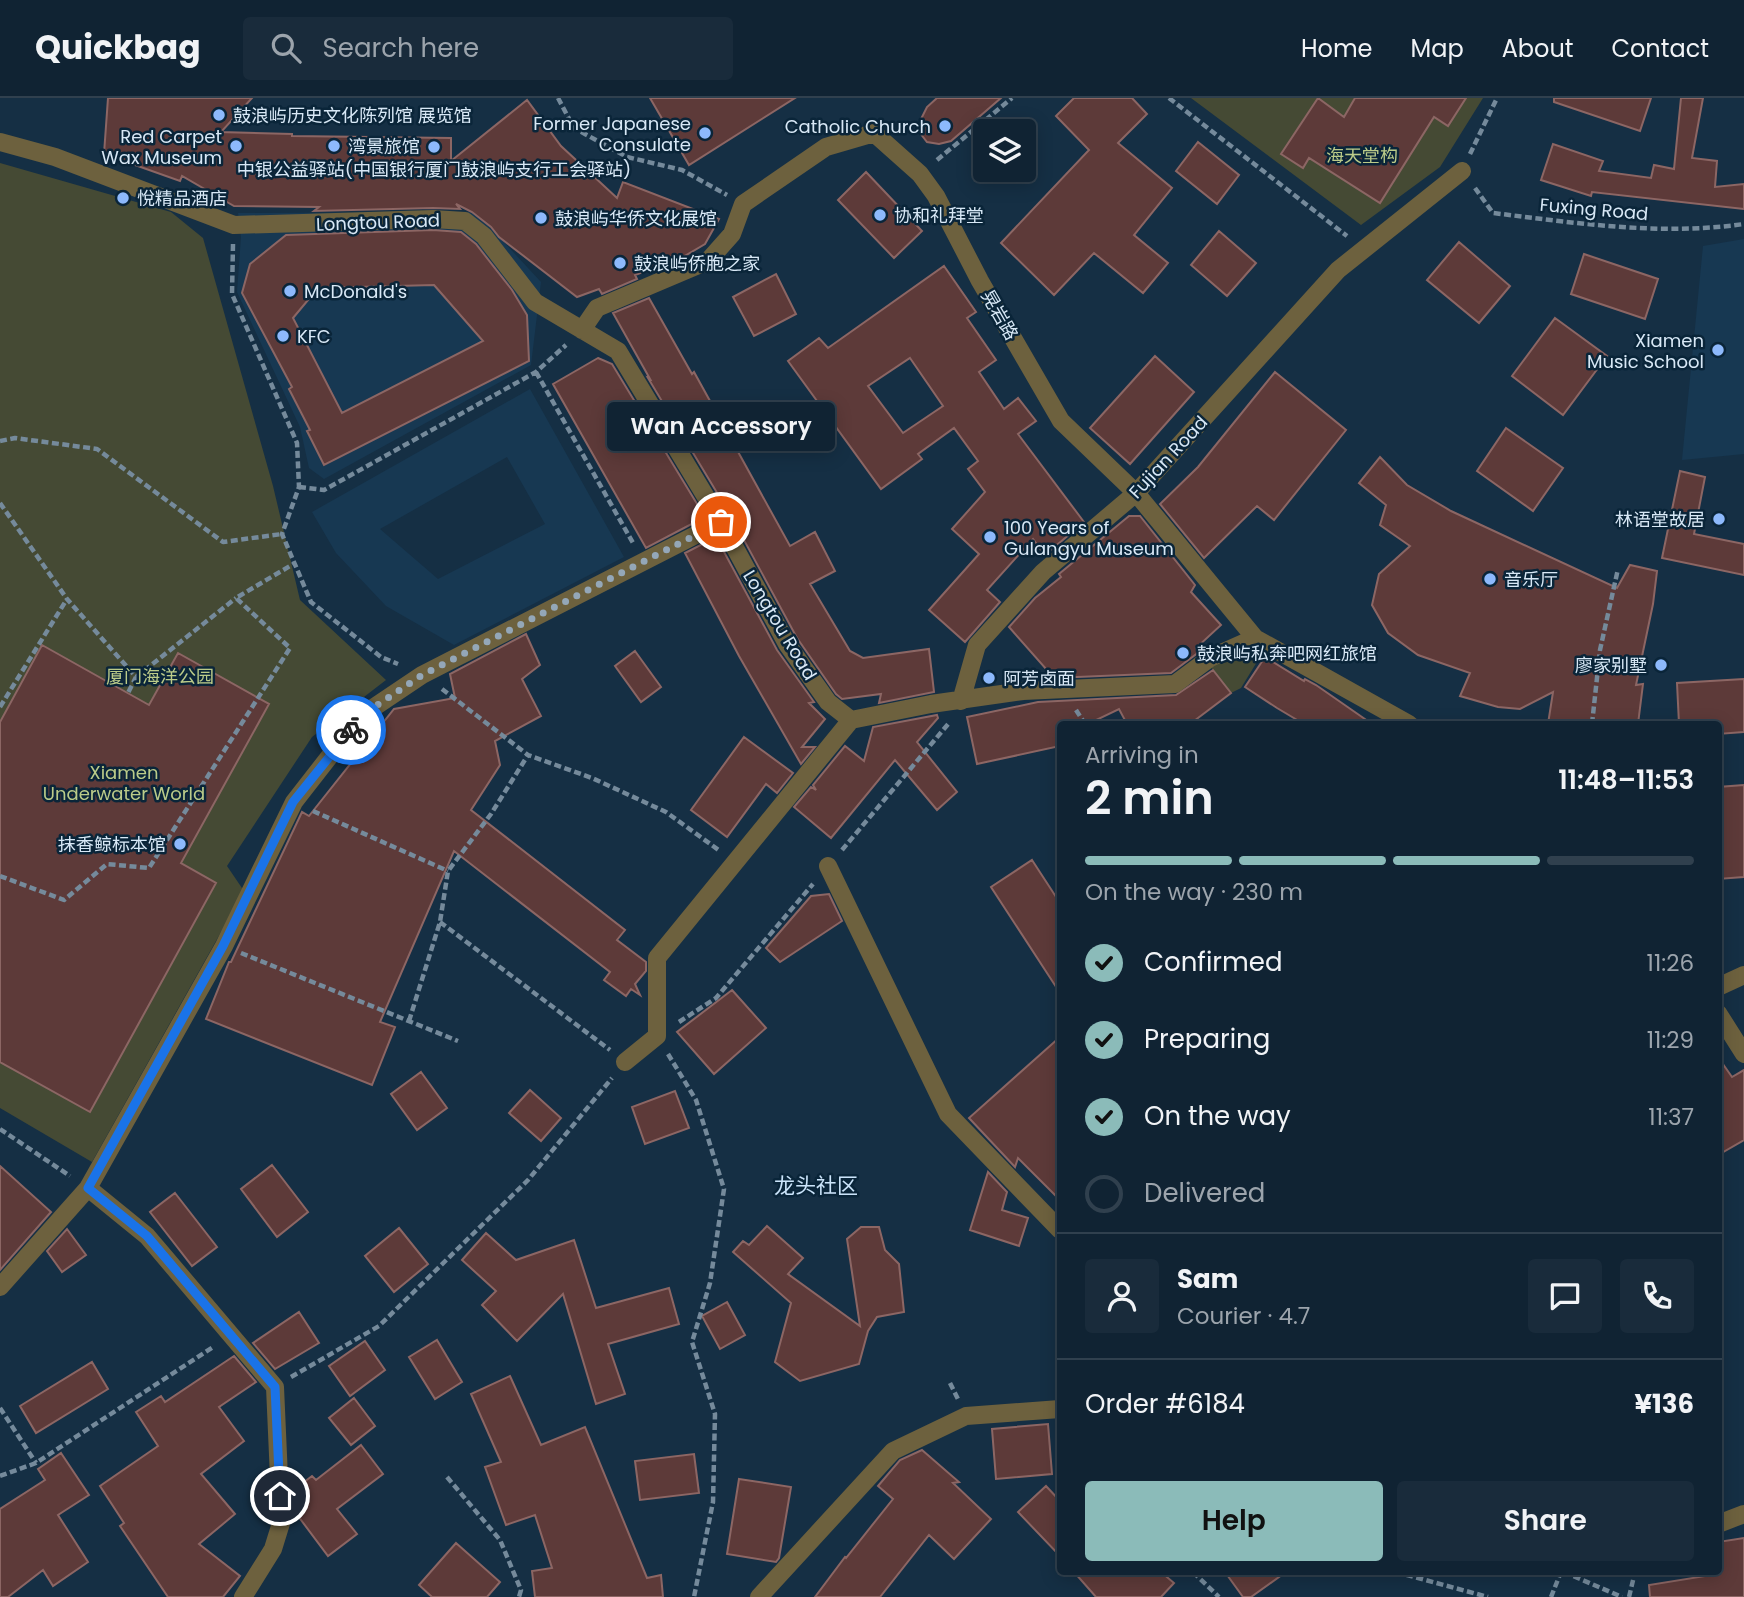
<!DOCTYPE html>
<html lang="en">
<head>
<meta charset="utf-8">
<style>
	:root { --surface:#102333; --page:#192b3b; --text:#f1f3f6; --muted:#9ca4ac; --line:#30404e; --accent:#8bbbb9 }
	body { margin:0; font-family:Poppins,"Noto Sans SC",sans-serif; background:var(--page); color:var(--text); height:100vh; display:flex; flex-direction:column; font-size:26px; white-space:nowrap }
	* { box-sizing:border-box; margin:0 }
	p { font-size:23px; color:var(--muted) }
	.icon { flex:none; width:38px; height:38px; fill:none; stroke:currentColor; stroke-width:2; stroke-linecap:round; stroke-linejoin:round }
	.map { position:relative; flex:1; overflow:hidden }
	.panel { position:absolute; left:1057px; top:623px; width:665px; height:854px; display:flex; flex-direction:column; background:var(--surface); border-radius:7px; box-shadow:0 4px 18px #0003,0 0 0 2px var(--line) }
	.panel>* { flex:none }
	.fabs { position:absolute; left:973px; top:21px; display:grid; gap:14px }
	.fabs a { display:grid; place-items:center; width:63px; height:63px; border-radius:7px; background:var(--surface); box-shadow:0 4px 18px #0003,0 0 0 2px var(--line); font-size:35px }
	.pin { position:absolute; display:grid; place-items:center; width:60px; height:60px; color:#fff; margin:-30px; border:4px solid #fff; border-radius:50%; box-shadow:0 2px 7px #0007 }
	.courier { position:absolute; display:grid; place-items:center; width:70px; height:70px; margin:-35px; border:5px solid #1a73e8; border-radius:50%; background:#fff; color:#222; box-shadow:0 2px 9px #0007 }
	.bubble { position:absolute; height:49px; border-radius:7px; background:var(--surface); box-shadow:0 4px 18px #0003,0 0 0 2px var(--line); font-size:23px; font-weight:600; line-height:49px; text-align:center }
	.overview em { font-style:normal; font-weight:600 }
	.overview div { display:flex; flex-direction:column-reverse }
	.overview { display:flex; align-items:center; justify-content:space-between; height:119px; padding:0 28px }
	h1 { font-size:46px; font-weight:600; line-height:52px }
	.bar { display:grid; grid-template-columns:repeat(4,1fr); gap:10px 7px; align-content:center; height:84px; padding:0 28px }
	.bar i { height:9px; border-radius:5px; background:var(--line) }
	.bar .on { background:var(--accent) }
	.bar p { grid-column:span 4 }
	.line { display:flex; align-items:center; gap:18px; padding:0 28px; border-top:2px solid var(--line) }
	.line div { flex:1 }
	.round { display:grid; place-items:center; flex:none; width:74px; height:74px; border-radius:7px; background:var(--page) }
	ol { padding:0 28px; list-style:none }
	li { display:flex; align-items:center; gap:21px; height:77px }
	li p { margin-inline-start:auto }
	li .icon { padding:7px; border-radius:50%; background:var(--accent); color:#111; stroke-width:4 }
	li:last-child { color:var(--muted) }
	li i { width:38px; height:38px; border:4px solid var(--line); border-radius:50% }
	.cta { display:flex; gap:14px; margin-top:auto; padding:14px 28px }
	.cta a { flex:1; height:80px; border-radius:7px; background:var(--accent); color:#111; font-size:28px; font-weight:600; line-height:80px; text-align:center }
	.cta a+a { background:var(--page); color:var(--text) }
	header { display:flex; align-items:center; gap:42px; box-sizing:border-box; height:98px; padding:0 35px; background:var(--surface); border-bottom:2px solid var(--line) }
	header strong { font-size:33px }
	nav { display:flex; gap:38px; margin-inline-start:auto; font-size:24px }
	.search { width:490px; height:63px; background:var(--page); display:flex; align-items:center; gap:18px; box-sizing:border-box; padding:0 24px; border-radius:7px; color:var(--muted); font-size:26px }
	.map>svg:first-child { display:block }
</style>
</head>
<body>
<header>
<strong>Quickbag</strong>
<div class="search"><svg class="icon" aria-label="search" viewBox="0 0 24 24"><circle cx="10" cy="10" r="6"/><path d="M15 15l6 6"/></svg>Search here</div>
<nav><a>Home</a><a>Map</a><a>About</a><a>Contact</a></nav>
</header>
<div class="map">
<svg width="1744" height="1499" viewBox="0 0 1744 1499">
	<rect width="100%" height="100%" fill="#152f44"/>
	<path fill="#173852" fill-rule="evenodd" d="M 476,114 L 541,184 L 531,267 L 324,381 L 309,370 L 300,329 L 237,194 L 241,139 L 238,115 Z
		M 1744,141 L 1744,356 L 1682,362 L 1703,148 Z
		M 530,291 L 624,459 L 454,547 L 386,508 L 336,455 L 312,414 ZM 507,359 L 545,426 L 438,481 L 380,431 Z"/>
	<path fill="#454a34" d="M 1191,0 L 1483,0 L 1440,69 L 1361,127 Z
		M 0,65 L 171,114 L 203,140 L 273,388 L 300,502 L 386,582 L 312,639 L 227,768 L 244,793 L 92,1064 L 0,1010 Z
		M 1240,556 L 1260,559 L 1241,590 L 1231,595 L 1210,568 Z"/>
	<path fill="#5d3a39" stroke="#8c6664" stroke-width="2" fill-rule="evenodd" d="M 108,0 L 252,0 L 221,34 L 292,36 L 292,38 L 451,40 L 451,63 L 527,2 L 561,48 L 617,100 L 623,84 L 719,121 L 705,146 L 683,159 L 635,177 L 637,181 L 602,196 L 599,191 L 577,199 L 499,139 L 491,129 L 472,114 L 456,106 L 460,111 L 433,110 L 314,113 L 319,109 L 234,108 L 182,78 L 180,83 L 104,56 Z
		M 650,0 L 795,0 L 689,67 Z
		M 937,0 L 1001,0 L 951,43 L 939,46 L 927,44 L 920,35 L 921,21 L 927,9 Z
		M 1074,0 L 1132,0 L 1147,16 L 1118,45 L 1172,90 L 1134,137 L 1168,165 L 1143,195 L 1094,155 L 1054,197 L 1001,145 L 1089,52 L 1056,18 Z
		M 1318,0 L 1344,19 L 1355,0 L 1466,0 L 1448,28 L 1434,19 L 1380,105 L 1309,60 L 1303,70 L 1281,56 Z
		M 1554,0 L 1651,0 L 1640,33 L 1554,4 Z
		M 1681,0 L 1703,0 L 1692,60 L 1717,63 L 1715,89 L 1744,86 L 1744,111 L 1592,94 L 1591,98 L 1541,82 L 1553,46 L 1603,63 L 1599,73 L 1651,80 L 1654,67 L 1674,71 Z
		M 1198,44 L 1239,77 L 1217,106 L 1176,73 Z
		M 866,74 L 922,133 L 894,160 L 838,102 Z
		M 433,132 L 461,134 L 476,146 L 512,192 L 527,217 L 529,263 L 324,367 L 307,333 L 310,332 L 289,291 L 292,289 L 242,195 L 250,166 L 286,137 ZM 434,187 L 483,243 L 342,315 L 293,220 L 318,190 Z
		M 1219,133 L 1256,165 L 1227,198 L 1191,167 Z
		M 1459,144 L 1510,188 L 1479,225 L 1427,182 Z
		M 1584,156 L 1658,181 L 1645,221 L 1571,196 Z
		M 944,168 L 976,214 L 967,220 L 996,262 L 979,274 L 1004,311 L 1018,300 L 1036,323 L 1018,336 L 1084,424 L 1045,457 L 1033,441 L 987,492 L 1000,504 L 965,544 L 929,512 L 979,456 L 952,431 L 985,394 L 968,371 L 978,363 L 954,330 L 918,356 L 922,361 L 881,391 L 788,263 L 819,240 L 828,250 ZM 910,260 L 943,308 L 903,335 L 868,288 Z
		M 776,176 L 796,216 L 754,238 L 733,199 Z
		M 649,200 L 692,276 L 694,274 L 790,448 L 815,434 L 835,473 L 810,486 L 850,553 L 863,560 L 929,551 L 934,594 L 879,605 L 881,596 L 842,601 L 836,596 L 797,540 L 731,418 L 648,280 L 650,281 L 613,215 Z
		M 1555,220 L 1607,258 L 1563,317 L 1512,278 Z
		M 1155,258 L 1194,294 L 1130,366 L 1090,330 Z
		M 598,260 L 612,266 L 705,419 L 646,450 L 553,286 Z
		M 1275,274 L 1346,332 L 1274,422 L 1257,408 L 1204,460 L 1160,406 L 1198,369 Z
		M 1506,330 L 1563,370 L 1533,413 L 1477,373 Z
		M 1380,359 L 1407,387 L 1451,413 L 1617,490 L 1630,467 L 1657,473 L 1653,506 L 1636,587 L 1643,586 L 1638,626 L 1548,626 L 1553,594 L 1520,611 L 1498,609 L 1460,598 L 1470,575 L 1418,557 L 1388,535 L 1372,507 L 1379,476 L 1410,448 L 1380,427 L 1386,407 L 1359,385 Z
		M 1680,373 L 1705,379 L 1694,436 L 1744,446 L 1744,477 L 1662,460 Z
		M 1129,418 L 1140,418 L 1195,487 L 1191,494 L 1221,527 L 1196,550 L 1199,554 L 1171,575 L 1054,580 L 1009,529 L 1035,500 L 1061,479 L 1059,476 Z
		M 716,439 L 777,552 L 814,604 L 809,605 L 825,621 L 802,649 L 815,649 L 801,666 L 739,558 L 685,455 Z
		M 526,536 L 540,567 L 522,581 L 541,618 L 495,643 L 500,667 L 471,712 L 625,832 L 617,842 L 646,864 L 646,873 L 635,886 L 640,897 L 631,891 L 626,898 L 604,882 L 610,874 L 454,753 L 380,924 L 395,929 L 372,987 L 206,921 L 229,864 L 231,864 L 302,714 L 309,718 L 394,611 L 455,600 L 450,576 Z
		M 42,547 L 149,607 L 178,555 L 269,606 L 181,765 L 216,785 L 90,1014 L 0,964 L 0,624 Z
		M 635,553 L 661,589 L 641,604 L 615,568 Z
		M 1265,559 L 1304,583 L 1305,581 L 1316,587 L 1372,626 L 1304,626 L 1277,610 L 1245,589 Z
		M 1213,572 L 1231,595 L 1190,626 L 1127,626 L 1119,611 L 1088,626 L 1060,626 L 1060,648 L 977,666 L 967,619 L 1038,604 L 1176,597 Z
		M 1744,581 L 1744,634 L 1718,636 L 1718,626 L 1679,626 L 1677,585 Z
		M 937,617 L 938,620 L 917,644 L 957,694 L 937,712 L 895,662 L 831,740 L 794,709 L 811,689 L 816,692 L 813,687 L 845,648 L 864,663 L 873,629 Z
		M 744,639 L 793,675 L 777,695 L 766,686 L 727,739 L 691,712 Z
		M 1744,687 L 1744,779 L 1718,781 L 1718,689 Z
		M 1032,762 L 1060,805 L 1060,895 L 991,789 Z
		M 829,796 L 842,823 L 780,864 L 766,850 L 811,798 Z
		M 732,892 L 766,930 L 714,976 L 677,934 Z
		M 1060,939 L 1060,1102 L 1018,1060 L 1015,1069 L 969,1020 Z
		M 1718,959 L 1732,979 L 1744,972 L 1744,1042 L 1718,1057 Z
		M 421,974 L 447,1010 L 417,1032 L 391,996 Z
		M 530,992 L 561,1020 L 541,1043 L 509,1015 Z
		M 675,993 L 689,1030 L 645,1046 L 632,1009 Z
		M 272,1067 L 308,1114 L 277,1139 L 241,1091 Z
		M 0,1068 L 51,1114 L 0,1172 Z
		M 988,1074 L 1007,1094 L 1002,1112 L 1028,1120 L 1019,1148 L 970,1132 Z
		M 175,1095 L 217,1149 L 192,1168 L 150,1114 Z
		M 767,1128 L 803,1160 L 788,1176 L 860,1228 L 847,1141 L 861,1129 L 879,1129 L 885,1152 L 899,1166 L 904,1214 L 877,1219 L 868,1233 L 859,1266 L 800,1283 L 775,1264 L 791,1205 L 733,1154 L 743,1143 L 749,1147 Z
		M 399,1130 L 428,1166 L 394,1194 L 365,1158 Z
		M 67,1131 L 86,1157 L 62,1174 L 47,1153 Z
		M 486,1135 L 516,1162 L 574,1142 L 596,1210 L 669,1190 L 679,1226 L 608,1246 L 625,1296 L 596,1306 L 563,1196 L 517,1243 L 482,1207 L 496,1193 L 462,1162 Z
		M 727,1204 L 745,1237 L 720,1251 L 702,1218 Z
		M 299,1214 L 319,1245 L 275,1271 L 253,1245 Z
		M 437,1242 L 462,1284 L 435,1301 L 409,1259 Z
		M 365,1243 L 385,1272 L 350,1298 L 329,1268 Z
		M 234,1258 L 256,1284 L 219,1309 L 244,1343 L 201,1376 L 235,1416 L 199,1446 L 240,1478 L 223,1499 L 168,1499 L 120,1428 L 124,1425 L 100,1388 L 158,1348 L 136,1314 L 161,1298 L 165,1304 Z
		M 92,1264 L 108,1291 L 36,1335 L 20,1308 Z
		M 510,1278 L 541,1347 L 585,1329 L 647,1480 L 661,1477 L 663,1499 L 535,1499 L 532,1473 L 552,1470 L 535,1417 L 506,1427 L 485,1369 L 501,1364 L 471,1296 Z
		M 354,1300 L 375,1328 L 351,1347 L 329,1320 Z
		M 1048,1326 L 1052,1376 L 996,1381 L 992,1331 Z
		M 361,1347 L 383,1376 L 337,1411 L 357,1436 L 328,1458 L 292,1410 L 291,1394 L 312,1378 L 316,1382 Z
		M 922,1352 L 959,1384 L 953,1385 L 991,1421 L 954,1461 L 929,1437 L 880,1499 L 815,1499 L 845,1459 L 846,1460 L 893,1401 L 878,1388 L 900,1362 Z
		M 61,1355 L 89,1397 L 58,1417 L 88,1464 L 53,1488 L 43,1472 L 8,1499 L 0,1499 L 0,1411 L 45,1382 L 38,1371 Z
		M 694,1356 L 699,1395 L 640,1402 L 635,1363 Z
		M 739,1381 L 791,1389 L 779,1460 L 776,1464 L 727,1456 Z
		M 1046,1388 L 1060,1403 L 1060,1458 L 1018,1414 Z
		M 1744,1440 L 1744,1499 L 1650,1499 L 1649,1487 L 1718,1476 L 1718,1444 Z
		M 456,1445 L 500,1484 L 487,1499 L 432,1499 L 419,1487 Z
		M 1074,1474 L 1161,1474 L 1174,1485 L 1161,1499 L 1096,1499 Z
		M 1225,1474 L 1286,1474 L 1251,1499 L 1243,1499 Z"/>
	<g fill="none" stroke-linecap="round" stroke-linejoin="round">
		<path stroke="#758a9b" stroke-width="4.5" stroke-dasharray="7 3.5" stroke-linecap="butt" d="M 558,0 L 574,30 L 627,59 L 682,72 L 727,97
			M 1169,0 L 1347,138
			M 1470,56 L 1497,0
			M 937,62 L 1012,0
			M 1475,90 L 1493,115 C 1576,125 1660,138 1744,126
			M 233,146 L 232,196 L 297,345 L 299,389 L 282,436 L 311,504 L 381,559 L 398,566
			M 536,274 L 633,445
			M 0,343 L 15,340 L 97,351 L 223,444 L 282,436
			M 299,389 L 324,392 L 536,274 L 566,247
			M 0,405 L 67,501 L 136,579 L 128,595
			M 136,579 L 236,500
			M 442,591 L 528,657 L 592,680 L 666,714 L 720,753
			M 0,609 L 67,501
			M 1076,612 L 1085,626
			M 1592,626 L 1600,552 L 1618,471
			M 313,713 L 448,773
			M 842,752 L 949,625
			M 0,778 L 64,802 L 107,766 L 149,770 L 290,550 L 236,500 L 295,465
			M 440,824 L 610,952
			M 241,855 L 458,943
			M 409,923 L 440,824 L 448,773 L 491,716 L 528,657
			M 679,924 L 716,900 L 813,786
			M 668,956 L 696,1002 L 724,1091 L 710,1185 L 692,1244 L 715,1316 L 713,1404 L 694,1499
			M 0,1031 L 70,1078
			M 291,1279 L 379,1228 L 528,1082 L 612,980
			M 950,1285 L 958,1301
			M 0,1310 L 36,1365
			M 0,1378 L 36,1365 L 213,1249
			M 447,1379 L 500,1442 L 521,1492 L 519,1499
			M 1193,1474 L 1219,1499
			M 1396,1474 L 1488,1499
			M 1564,1474 L 1622,1499
			M 1551,1499 L 1561,1474
			M 1629,1499 L 1635,1474"/>
		<path stroke="#6d613e" stroke-width="18" d="M 0,44 L 55,59 L 234,127 L 433,121 L 465,123 L 484,138 L 535,204 L 618,253 L 721,424 L 787,546 L 828,604 L 851,622 L 931,606 L 1023,593 L 1175,586 L 1210,560 L 1255,540
			M 582,232 L 597,210 L 708,163 L 732,136 L 743,106 L 826,49 L 874,35 L 920,76 L 936,98 L 980,183 L 1061,323 L 1136,395 L 1255,540 L 1409,626
			M 961,603 L 977,547 L 1043,474 L 1136,395 L 1338,172 L 1462,73
			M 828,768 L 948,1016 L 1060,1132
			M 1718,889 L 1744,877
			M 1718,915 L 1744,956
			M 625,964 L 657,938 L 657,860 L 851,622
			M 88,1090 L 147,1138 L 275,1289 L 281,1425 L 273,1451 L 243,1499
			M 0,1189 L 88,1090 L 224,848 L 294,704 L 361,618 L 422,577 L 721,424
			M 1718,1426 L 1744,1416
			M 759,1499 L 893,1353 L 966,1318 L 1060,1311"/>
	</g>
	<g fill="none" stroke-linecap="round" stroke-linejoin="round">
		<path stroke="#94a7b8" stroke-width="7" stroke-dasharray="0 12.6" d="M 351,632 L 361,618 L 422,577 L 721,424"/>
		<path stroke="#1a73e8" stroke-width="9" d="M 280,1398 L 275,1289 L 147,1138 L 88,1090 L 223,848 L 293,704 L 351,632"/>
	</g>
	<g fill="#8db9fc" stroke="#0a2539" stroke-width="2.5">
		<circle cx="219" cy="17" r="7"/>
		<circle cx="945" cy="28" r="7"/>
		<circle cx="705" cy="35" r="7"/>
		<circle cx="236" cy="48" r="7"/>
		<circle cx="334" cy="48" r="7"/>
		<circle cx="434" cy="49" r="7"/>
		<circle cx="123" cy="100" r="7"/>
		<circle cx="880" cy="117" r="7"/>
		<circle cx="541" cy="120" r="7"/>
		<circle cx="620" cy="165" r="7"/>
		<circle cx="290" cy="193" r="7"/>
		<circle cx="283" cy="238" r="7"/>
		<circle cx="1718" cy="252" r="7"/>
		<circle cx="1719" cy="421" r="7"/>
		<circle cx="990" cy="439" r="7"/>
		<circle cx="1490" cy="481" r="7"/>
		<circle cx="1183" cy="555" r="7"/>
		<circle cx="1661" cy="567" r="7"/>
		<circle cx="989" cy="580" r="7"/>
		<circle cx="180" cy="746" r="7"/>
	</g>
	<g text-anchor="middle" dominant-baseline="central" stroke-width="5" stroke-linejoin="round" paint-order="stroke">
		<g font-size="18" fill="#d8e8f6" stroke="#0a2539" text-anchor="start">
			<text x="233" y="17">鼓浪屿历史文化陈列馆 展览馆</text>
			<text x="691" y="25" text-anchor="end">Former Japanese<tspan x="691" dy="21">Consulate</tspan></text>
			<text x="931" y="28" text-anchor="end">Catholic Church</text>
			<text x="222" y="38" text-anchor="end">Red Carpet<tspan x="222" dy="21">Wax Museum</tspan></text>
			<text x="348" y="48">湾景旅馆</text>
			<text x="434" y="71" text-anchor="middle">中银公益驿站(中国银行厦门鼓浪屿支行工会驿站)</text>
			<text x="137" y="100">悅精品酒店</text>
			<text x="894" y="117">协和礼拜堂</text>
			<text x="555" y="120">鼓浪屿华侨文化展馆</text>
			<text x="634" y="165">鼓浪屿侨胞之家</text>
			<text x="304" y="193">McDonald's</text>
			<text x="297" y="238">KFC</text>
			<text x="1704" y="242" text-anchor="end">Xiamen<tspan x="1704" dy="21">Music School</tspan></text>
			<text x="1705" y="421" text-anchor="end">林语堂故居</text>
			<text x="1004" y="429">100 Years of<tspan x="1004" dy="21">Gulangyu Museum</tspan></text>
			<text x="1504" y="481">音乐厅</text>
			<text x="1197" y="555">鼓浪屿私奔吧网红旅馆</text>
			<text x="1647" y="567" text-anchor="end">廖家别墅</text>
			<text x="1003" y="580">阿芳卤面</text>
			<text x="166" y="746" text-anchor="end">抹香鲸标本馆</text>
		</g>
		<g font-size="18" fill="#bbcb89" stroke="#0a2539">
			<text x="1362" y="57">海天堂构</text>
			<text x="160" y="578">厦门海洋公园</text>
			<text x="124" y="674">Xiamen<tspan x="124" dy="21">Underwater World</tspan></text>
		</g>
		<g font-size="18" fill="#d8e8f6" stroke="#0a2539">
			<text transform="translate(1594 111) rotate(5)">Fuxing Road</text>
			<text transform="translate(378 124) rotate(-2)">Longtou Road</text>
			<text transform="translate(1000 217) rotate(60)">晃岩路</text>
			<text transform="translate(1168 359) rotate(-47)">Fujian Road</text>
			<text transform="translate(780 527) rotate(59)">Longtou Road</text>
		</g>
		<g font-size="21" fill="#cbe4fa" stroke="#0a2539">
			<text x="816" y="1087">龙头社区</text>
		</g>
	</g>
</svg>
<div class="fabs">
<a><svg class="icon" aria-label="layers" viewBox="0 0 24 24"><path d="M12 4l9 5-9 5-9-5zM3 14l9 5 9-5"/></svg></a>
</div>
<div class="pin" style="left:721px;top:424px;background:#ea580c"><svg class="icon" aria-label="bag" viewBox="0 0 24 24"><path d="M5 8h14l-1 12H6zM9 8a3 3 0 0 1 6 0"/></svg></div>
<div class="pin" style="left:280px;top:1398px;background:#1f2937"><svg class="icon" aria-label="home" viewBox="0 0 24 24"><path d="M3 11l9-7 9 7M6 9v11h12V9"/></svg></div>
<div class="courier" style="left:351px;top:632px"><svg class="icon" aria-label="bike" viewBox="0 0 24 24"><circle cx="6" cy="16" r="4"/><circle cx="18" cy="16" r="4"/><path d="M6 16l4-8h5l3 8M10 8l3 8H6M13 5h3"/></svg></div>
<div class="bubble" style="left:607px;top:304px;width:228px">Wan Accessory</div>
<section class="panel">
<div class="overview"><div><h1>2 min</h1><p>Arriving in</p></div><em>11:48–11:53</em></div>
<div class="bar"><i class="on"></i><i class="on"></i><i class="on"></i><i></i><p>On the way · 230 m</p></div>
<ol>
<li><svg class="icon" aria-label="check" viewBox="0 0 24 24"><path d="M5 12l5 5 9-10"/></svg>Confirmed<p>11:26</p></li>
<li><svg class="icon" aria-label="check" viewBox="0 0 24 24"><path d="M5 12l5 5 9-10"/></svg>Preparing<p>11:29</p></li>
<li><svg class="icon" aria-label="check" viewBox="0 0 24 24"><path d="M5 12l5 5 9-10"/></svg>On the way<p>11:37</p></li>
<li><i></i>Delivered</li>
</ol>
<div class="line" style="height:126px"><a class="round"><svg class="icon" aria-label="person" viewBox="0 0 24 24"><circle cx="12" cy="8" r="4"/><path d="M4 21q1-7 8-7t8 7"/></svg></a><div><b>Sam</b><p>Courier · 4.7</p></div><a class="round"><svg class="icon" aria-label="chat" viewBox="0 0 24 24"><path d="M4 5h16v11H9l-5 4z"/></svg></a><a class="round"><svg class="icon" aria-label="phone" viewBox="0 0 24 24"><path d="M5 4h4l2 5-3 2q2 4 5 5l2-3 5 2v4C11 20 4 13 5 4z"/></svg></a></div>
<div class="line" style="height:91px"><div>Order #6184</div><b>¥136</b></div>
<div class="cta"><a>Help</a><a>Share</a></div>
</section>
</div>
</body>
</html>
